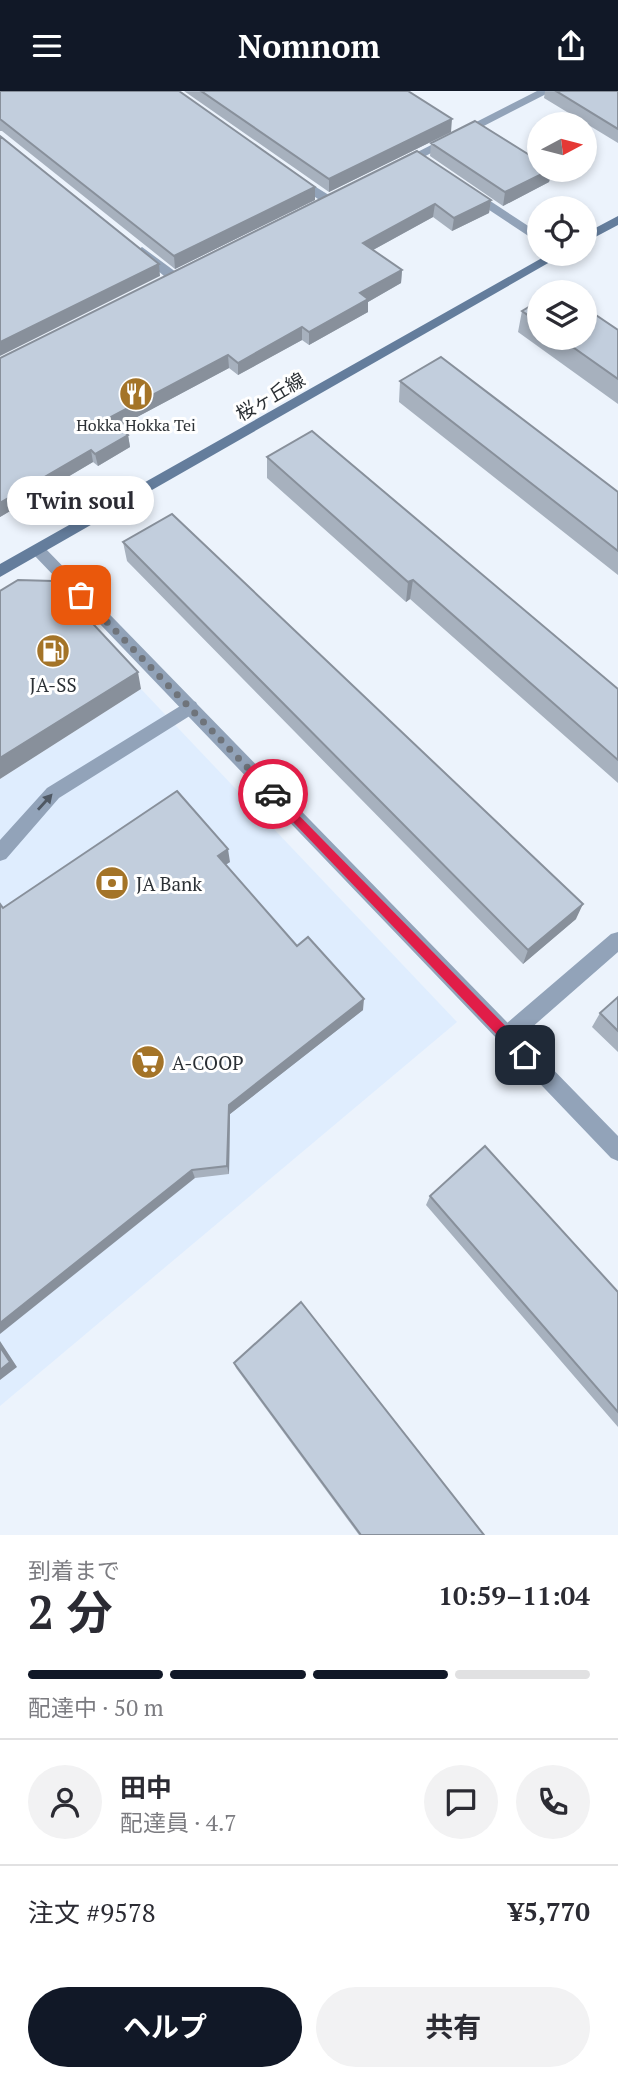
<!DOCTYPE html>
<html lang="ja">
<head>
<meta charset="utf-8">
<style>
	:root { --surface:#fff; --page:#f2f2f3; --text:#2b2b33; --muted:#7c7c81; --line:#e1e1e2; --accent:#111827 }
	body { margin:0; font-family:"PT Serif","Noto Sans JP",serif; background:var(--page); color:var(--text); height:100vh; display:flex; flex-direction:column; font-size:26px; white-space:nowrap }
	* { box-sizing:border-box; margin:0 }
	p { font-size:23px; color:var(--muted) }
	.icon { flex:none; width:38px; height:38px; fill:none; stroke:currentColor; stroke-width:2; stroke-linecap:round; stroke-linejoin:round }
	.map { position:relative; height:1444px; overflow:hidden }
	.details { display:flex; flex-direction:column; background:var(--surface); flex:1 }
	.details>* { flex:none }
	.needle { width:46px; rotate:83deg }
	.controls { position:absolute; left:527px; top:21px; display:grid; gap:14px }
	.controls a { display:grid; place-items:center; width:70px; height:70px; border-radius:50%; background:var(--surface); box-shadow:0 4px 10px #0003; font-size:35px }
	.pin { position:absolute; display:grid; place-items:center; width:60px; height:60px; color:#fff; margin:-30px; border-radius:14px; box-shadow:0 4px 10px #0006 }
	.courier { position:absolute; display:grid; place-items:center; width:70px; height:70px; margin:-35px; border:5px solid #e11d48; border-radius:50%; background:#fff; color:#222; box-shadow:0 2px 9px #0007 }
	.bubble { position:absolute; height:49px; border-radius:24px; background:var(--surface); box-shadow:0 4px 10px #0003; font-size:23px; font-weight:700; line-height:49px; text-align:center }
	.overview em { font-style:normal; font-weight:700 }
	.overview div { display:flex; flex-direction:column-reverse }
	.overview { display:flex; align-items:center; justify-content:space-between; height:119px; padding:0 28px }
	h1 { font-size:46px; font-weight:700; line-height:52px }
	.bar { display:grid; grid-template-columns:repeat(4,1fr); gap:10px 7px; align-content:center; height:84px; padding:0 28px }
	.bar i { height:9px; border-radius:5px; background:var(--line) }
	.bar .on { background:var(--accent) }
	.bar p { grid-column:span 4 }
	.line { display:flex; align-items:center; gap:18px; padding:0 28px; border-top:2px solid var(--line) }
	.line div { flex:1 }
	.round { display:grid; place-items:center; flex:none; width:74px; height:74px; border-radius:37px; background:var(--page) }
	.action { display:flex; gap:14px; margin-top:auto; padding:14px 28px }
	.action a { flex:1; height:80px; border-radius:42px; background:var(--accent); color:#fff; font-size:28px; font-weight:700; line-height:80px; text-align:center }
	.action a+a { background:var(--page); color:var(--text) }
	header { display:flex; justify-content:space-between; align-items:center; height:91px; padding:0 28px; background:var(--accent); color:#fff; font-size:32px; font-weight:700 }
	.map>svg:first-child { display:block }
</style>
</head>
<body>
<header><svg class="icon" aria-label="menu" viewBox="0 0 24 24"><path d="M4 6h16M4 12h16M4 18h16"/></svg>Nomnom<svg class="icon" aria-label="share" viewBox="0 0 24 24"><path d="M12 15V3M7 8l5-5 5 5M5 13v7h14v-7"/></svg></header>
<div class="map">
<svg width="618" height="1444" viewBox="0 0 618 1444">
	<rect width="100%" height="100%" fill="#ecf3fc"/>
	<path fill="#dfedfe" d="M 141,598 L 457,931 L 0,1315 L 0,688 Z"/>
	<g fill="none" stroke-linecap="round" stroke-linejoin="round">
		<path fill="#92a3b9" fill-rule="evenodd" d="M 190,609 L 196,611 L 198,616 L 196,621 L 59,707 L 6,768 L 0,770 L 0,749 L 47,697 Z
			M 618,841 L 618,861 L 514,952 L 507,954 L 500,952 L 497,945 L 500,938 L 611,843 Z"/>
		<path fill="#92a3b9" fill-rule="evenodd" d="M 537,0 L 552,0 L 404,76 L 394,73 Z
			M 295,83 L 332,106 L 332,112 L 324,112 L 291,90 L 289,87 Z
			M 472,98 L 539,142 L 539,152 L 468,105 L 466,102 Z
			M 142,156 L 180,184 L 180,190 L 170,190 L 138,163 L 136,160 Z
			M 38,453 L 43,455 L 618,1045 L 618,1070 L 611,1067 L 33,463 L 30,459 Z"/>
		<path fill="#647d9c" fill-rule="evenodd" d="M 618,125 L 618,134 L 584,152 L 584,143 Z
			M 549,163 L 564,163 L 0,486 L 0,473 Z"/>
	</g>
	<path fill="#a7b1be" d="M 0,0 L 315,96 L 315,109 L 175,178 L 2,40 L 0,40 Z
		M 184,0 L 408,0 L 451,41 L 329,101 Z
		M 545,0 L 618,0 L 618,52 L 544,7 Z
		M 431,52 L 539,79 L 552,79 L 549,91 L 503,115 L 430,65 Z
		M 417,60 L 491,109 L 489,122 L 452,140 L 433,126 L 373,159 L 402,179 L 401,192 L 368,211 L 368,221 L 309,254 L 302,249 L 238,284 L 229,277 L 118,336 L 128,344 L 130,356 L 98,375 L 93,371 L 0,426 L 0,267 Z
		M 539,210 L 539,247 L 584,247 L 618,239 L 618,313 L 518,241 L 522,220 Z
		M 400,290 L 618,401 L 618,484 L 399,311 Z
		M 267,366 L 618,598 L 618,692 L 410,508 L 406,511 L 267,387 Z
		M 123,451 L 576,828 L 523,873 L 127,470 Z
		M 230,771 L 225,774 L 297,855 L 363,919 L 230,1023 L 229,1083 L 195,1087 L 3,817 Z
		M 618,906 L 618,961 L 592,936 L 600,922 Z
		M 430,1105 L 618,1201 L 618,1336 L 426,1114 Z
		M 234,1272 L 484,1444 L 359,1444 L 236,1277 Z"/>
	<path fill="#88909b" d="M 452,28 L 451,41 L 329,101 L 329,88 Z
		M 550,79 L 552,79 L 549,91 L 503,115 L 505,101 Z
		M 315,96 L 315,109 L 175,178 L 174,165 Z
		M 491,109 L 489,122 L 452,140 L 454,127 Z
		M 435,113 L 433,126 L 362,165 L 363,152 Z
		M 159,173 L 160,185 L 0,265 L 0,251 Z
		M 402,179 L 401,192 L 368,211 L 368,221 L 309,254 L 309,241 L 360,202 Z
		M 302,236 L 302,249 L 238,284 L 238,272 Z
		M 228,264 L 229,277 L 111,340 L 109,327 Z
		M 128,344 L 130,356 L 98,375 L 95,363 Z
		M 91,359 L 93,371 L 0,426 L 0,412 Z
		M 413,489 L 410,508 L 406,511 L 408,491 Z
		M 138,581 L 141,598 L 0,688 L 0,667 Z
		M 228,758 L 230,771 L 219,778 L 218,765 Z
		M 583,813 L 576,828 L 523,873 L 528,859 Z
		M 364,908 L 363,919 L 230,1023 L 229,1083 L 227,1075 L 229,1014 Z
		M 192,1079 L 195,1087 L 0,1243 L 0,1232 Z
		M 0,1250 L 17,1276 L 0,1289 Z"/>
	<path fill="#c2cedd" stroke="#88909b" stroke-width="2" d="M 0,0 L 179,0 L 315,96 L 174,165 L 0,28 Z
		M 201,0 L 408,0 L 452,28 L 329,88 Z
		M 556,0 L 618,0 L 618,38 Z
		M 475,30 L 539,70 L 539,79 L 550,79 L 505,101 L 431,52 Z
		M 0,45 L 159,173 L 0,251 Z
		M 417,60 L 491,109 L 454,127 L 435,113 L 363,152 L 402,179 L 360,202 L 368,208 L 309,241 L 302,236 L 238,272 L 228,264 L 109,327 L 128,344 L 95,363 L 91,359 L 0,412 L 0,267 Z
		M 539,210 L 539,232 L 522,220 Z
		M 584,216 L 618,239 L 618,288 L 560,247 L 584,247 Z
		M 441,266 L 618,401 L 618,460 L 400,290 Z
		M 312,340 L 618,598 L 618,669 L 413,489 L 408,491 L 267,366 Z
		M 172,423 L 583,813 L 528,859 L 123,451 Z
		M 18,489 L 53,490 L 138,581 L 0,667 L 0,500 Z
		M 177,700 L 228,758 L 218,765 L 297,855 L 308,846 L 364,908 L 229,1014 L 227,1075 L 192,1079 L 0,1232 L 0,813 L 3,817 Z
		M 618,906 L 618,940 L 600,922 Z
		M 485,1055 L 618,1201 L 618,1321 L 430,1105 Z
		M 301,1211 L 484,1444 L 361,1444 L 234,1272 Z
		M 0,1256 L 10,1271 L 0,1279 Z"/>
	<defs><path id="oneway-solid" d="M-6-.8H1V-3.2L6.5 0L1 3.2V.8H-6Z" transform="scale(1.75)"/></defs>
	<use fill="#4f5863" href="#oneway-solid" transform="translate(45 711) rotate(-48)"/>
	<path fill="#e11d48" d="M 273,698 L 530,960 L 530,969 L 521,969 L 269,706 L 268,703 Z"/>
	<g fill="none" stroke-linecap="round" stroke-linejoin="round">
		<path stroke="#6f747b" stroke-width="7" stroke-dasharray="0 12.6" d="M 81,504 L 273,703"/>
	</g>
	<defs>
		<g id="restaurant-disc" transform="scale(1.75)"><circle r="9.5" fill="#a47428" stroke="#fff"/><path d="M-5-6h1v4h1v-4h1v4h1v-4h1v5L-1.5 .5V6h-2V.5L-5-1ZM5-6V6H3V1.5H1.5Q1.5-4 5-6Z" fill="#fff"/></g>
		<g id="fuel-disc" transform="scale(1.75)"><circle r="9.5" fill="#a47428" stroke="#fff"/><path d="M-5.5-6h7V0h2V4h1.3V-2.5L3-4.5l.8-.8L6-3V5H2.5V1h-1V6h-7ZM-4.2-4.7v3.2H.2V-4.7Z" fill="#fff"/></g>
		<g id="bank-disc" transform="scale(1.75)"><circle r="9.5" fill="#a47428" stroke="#fff"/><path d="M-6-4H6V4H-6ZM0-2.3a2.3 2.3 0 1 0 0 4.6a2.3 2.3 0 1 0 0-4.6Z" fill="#fff"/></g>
		<g id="supermarket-disc" transform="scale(1.75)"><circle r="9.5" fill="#a47428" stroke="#fff"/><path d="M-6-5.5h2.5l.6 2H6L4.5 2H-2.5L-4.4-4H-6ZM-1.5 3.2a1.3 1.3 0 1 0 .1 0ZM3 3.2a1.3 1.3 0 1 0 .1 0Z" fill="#fff"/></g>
	</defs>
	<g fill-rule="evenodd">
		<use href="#restaurant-disc" x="136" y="303"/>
		<use href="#fuel-disc" x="53" y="560"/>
		<use href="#bank-disc" x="112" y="792"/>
		<use href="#supermarket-disc" x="148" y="971"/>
	</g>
	<g text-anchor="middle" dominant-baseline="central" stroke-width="6" stroke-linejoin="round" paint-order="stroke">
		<g font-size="16" fill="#2b3035" stroke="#fff">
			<text x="136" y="334">Hokka Hokka Tei</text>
		</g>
		<g font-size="19" fill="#2b3035" stroke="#fff">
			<text transform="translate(270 305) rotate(-30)">桜ヶ丘線</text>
		</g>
		<g font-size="19" fill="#2b3035" stroke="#fff" text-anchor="start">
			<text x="53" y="593" text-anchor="middle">JA-SS</text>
			<text x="136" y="792">JA Bank</text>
			<text x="172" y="971">A-COOP</text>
		</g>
	</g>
</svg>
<div class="controls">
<a><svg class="needle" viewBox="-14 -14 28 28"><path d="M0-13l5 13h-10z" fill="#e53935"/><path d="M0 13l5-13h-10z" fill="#7c7c81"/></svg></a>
<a><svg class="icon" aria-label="locate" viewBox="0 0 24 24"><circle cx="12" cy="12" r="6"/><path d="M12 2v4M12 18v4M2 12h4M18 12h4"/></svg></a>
<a><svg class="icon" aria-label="layers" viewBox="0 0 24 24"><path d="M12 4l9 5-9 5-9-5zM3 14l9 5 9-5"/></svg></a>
</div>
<div class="pin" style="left:81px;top:504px;background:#ea580c"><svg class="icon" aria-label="bag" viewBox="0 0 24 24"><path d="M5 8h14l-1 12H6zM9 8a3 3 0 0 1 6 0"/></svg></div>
<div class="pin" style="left:525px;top:964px;background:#1f2937"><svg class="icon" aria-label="home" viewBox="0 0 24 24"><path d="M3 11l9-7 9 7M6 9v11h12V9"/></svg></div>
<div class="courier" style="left:273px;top:703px"><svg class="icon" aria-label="car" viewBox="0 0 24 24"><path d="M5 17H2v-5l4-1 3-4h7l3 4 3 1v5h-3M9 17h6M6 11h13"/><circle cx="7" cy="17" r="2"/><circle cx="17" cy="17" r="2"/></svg></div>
<div class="bubble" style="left:7px;top:385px;width:147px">Twin soul</div>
</div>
<section class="details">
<div class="overview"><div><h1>2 分</h1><p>到着まで</p></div><em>10:59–11:04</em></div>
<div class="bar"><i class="on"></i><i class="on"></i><i class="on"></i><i></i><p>配達中 · 50 m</p></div>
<div class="line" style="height:126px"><a class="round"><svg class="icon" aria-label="person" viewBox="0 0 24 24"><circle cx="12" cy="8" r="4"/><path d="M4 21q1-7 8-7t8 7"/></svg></a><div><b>田中</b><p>配達員 · 4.7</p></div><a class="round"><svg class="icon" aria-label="chat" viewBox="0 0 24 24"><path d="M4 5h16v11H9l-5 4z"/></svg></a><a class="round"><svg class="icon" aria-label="phone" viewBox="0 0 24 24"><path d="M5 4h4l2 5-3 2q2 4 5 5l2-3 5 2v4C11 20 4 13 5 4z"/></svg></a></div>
<div class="line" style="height:91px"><div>注文 #9578</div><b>¥5,770</b></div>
<div class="action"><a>ヘルプ</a><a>共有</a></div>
</section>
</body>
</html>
